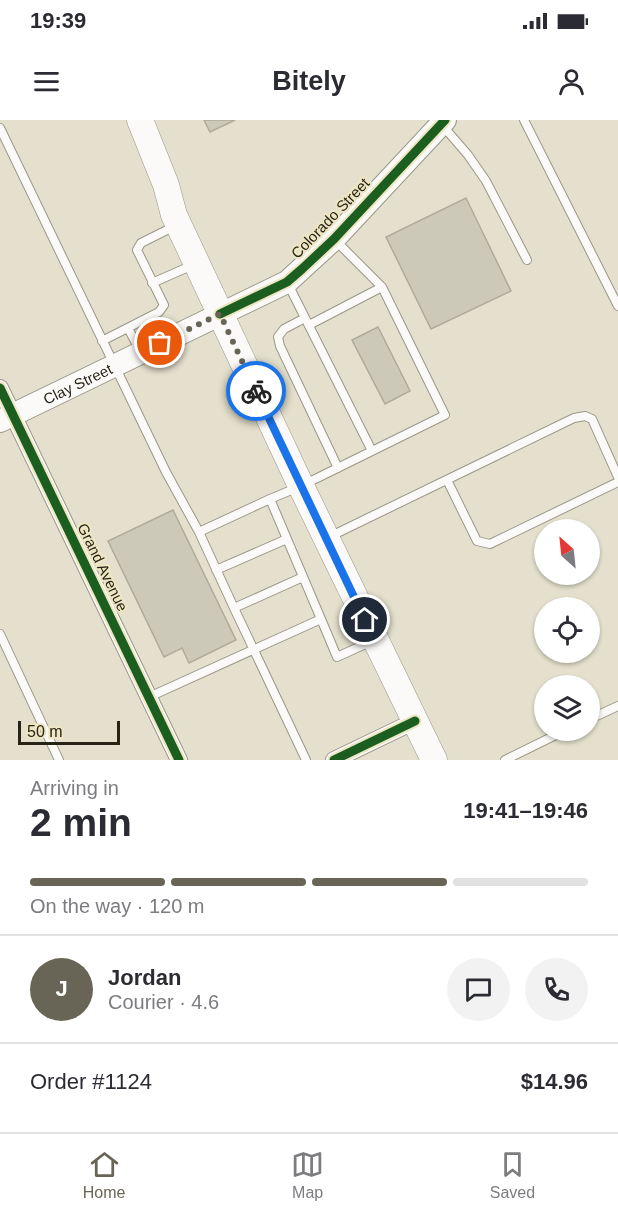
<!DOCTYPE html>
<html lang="en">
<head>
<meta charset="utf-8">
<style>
	:root { --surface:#fff; --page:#f2f2f3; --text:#2b2b33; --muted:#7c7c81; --line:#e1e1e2; --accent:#696556 }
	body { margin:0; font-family:Helvetica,sans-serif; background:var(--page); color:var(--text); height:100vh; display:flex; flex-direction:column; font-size:22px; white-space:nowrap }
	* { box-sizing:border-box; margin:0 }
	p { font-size:20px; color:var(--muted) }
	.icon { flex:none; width:33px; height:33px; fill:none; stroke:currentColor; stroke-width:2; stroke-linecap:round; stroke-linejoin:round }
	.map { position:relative; height:640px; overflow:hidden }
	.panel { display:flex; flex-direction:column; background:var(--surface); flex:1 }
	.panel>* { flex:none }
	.needle { width:39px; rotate:333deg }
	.fabs { position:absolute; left:534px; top:399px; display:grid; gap:12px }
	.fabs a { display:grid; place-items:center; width:66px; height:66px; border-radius:50%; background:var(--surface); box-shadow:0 2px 4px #0004; font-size:30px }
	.scale { position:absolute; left:18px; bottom:15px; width:102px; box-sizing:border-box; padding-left:6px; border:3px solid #272316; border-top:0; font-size:16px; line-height:21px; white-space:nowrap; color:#272316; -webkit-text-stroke:4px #eee6c3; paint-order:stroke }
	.pin { position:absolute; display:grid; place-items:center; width:51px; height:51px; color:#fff; margin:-26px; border:3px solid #fff; border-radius:50%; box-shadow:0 2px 6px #0007 }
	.courier { position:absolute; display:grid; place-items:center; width:60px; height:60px; margin:-30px; border:4px solid #1a73e8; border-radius:50%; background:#fff; color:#222; box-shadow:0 2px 8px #0007 }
	.overview em { font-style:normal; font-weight:600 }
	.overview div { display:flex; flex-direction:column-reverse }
	.overview { display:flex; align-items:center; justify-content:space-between; height:102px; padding:0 30px }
	h1 { font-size:39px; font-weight:600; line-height:45px }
	.bar { display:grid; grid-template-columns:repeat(4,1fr); gap:9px 6px; align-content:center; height:72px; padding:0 30px }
	.bar i { height:8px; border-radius:4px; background:var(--line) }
	.bar .selected { background:var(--accent) }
	.bar p { grid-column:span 4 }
	.line { display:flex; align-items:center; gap:15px; padding:0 30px; border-top:2px solid var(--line) }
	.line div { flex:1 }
	.round { display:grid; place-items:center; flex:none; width:63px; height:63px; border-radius:32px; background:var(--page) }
	.status { display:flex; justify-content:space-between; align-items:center; height:42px; padding:0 30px; background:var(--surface); direction:ltr }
	.status svg { height:16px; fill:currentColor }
	header { display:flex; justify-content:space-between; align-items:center; height:78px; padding:0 30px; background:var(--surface); font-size:27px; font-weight:600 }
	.menu { display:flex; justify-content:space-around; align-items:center; height:84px; border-top:2px solid var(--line); background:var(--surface); font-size:16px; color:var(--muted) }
	.menu a { display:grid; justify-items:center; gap:3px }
	.menu .selected { color:var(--accent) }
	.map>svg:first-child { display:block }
</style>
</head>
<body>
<div class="status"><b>19:39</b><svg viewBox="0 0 49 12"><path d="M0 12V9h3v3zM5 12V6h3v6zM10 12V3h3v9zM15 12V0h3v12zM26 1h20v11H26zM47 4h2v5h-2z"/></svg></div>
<header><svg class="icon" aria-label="menu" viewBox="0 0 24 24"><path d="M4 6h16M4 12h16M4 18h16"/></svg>Bitely<svg class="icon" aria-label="person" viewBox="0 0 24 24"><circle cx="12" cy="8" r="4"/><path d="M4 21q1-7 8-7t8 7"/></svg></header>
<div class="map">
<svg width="618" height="640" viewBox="0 0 618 640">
	<rect width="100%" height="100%" fill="#e4e0cd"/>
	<path fill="#ccc9b9" stroke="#aeab9c" stroke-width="1.5" d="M 204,0 L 235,0 L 210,12 Z
		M 466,78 L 511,171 L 431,209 L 386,117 Z
		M 378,207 L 410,271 L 385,284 L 352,220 Z
		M 173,390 L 236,520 L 189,543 L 182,528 L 164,537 L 108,421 Z"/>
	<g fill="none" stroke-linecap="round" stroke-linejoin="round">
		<g stroke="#9a9789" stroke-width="10">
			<path id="lane" d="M 524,0 L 618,186
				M 443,6 L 468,35 L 486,61 L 527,140
				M 0,8 L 166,352 L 199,412
				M 334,119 L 382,167 L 445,295 L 372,331
				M 287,162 L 372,331 L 301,366 L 270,379 L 199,412 L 234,488 L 306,640
				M 152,163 L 193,145
				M 305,198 L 284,209 L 278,217 L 280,226 L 338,348
				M 309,205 L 382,167
				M 128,208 L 140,231
				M 102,221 L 159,192 L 164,185 L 137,130 L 141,123 L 175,106
				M 447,360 L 477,421 L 490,424 L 618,362
				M 270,379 L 321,499
				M 329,417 L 574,298 L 585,296 L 592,299 L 618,357
				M 216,450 L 287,419
				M 234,488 L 303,457
				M 0,514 L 59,640
				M 149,577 L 321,499 L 337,537 L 372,521
				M 590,599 L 618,586
				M 505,640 L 566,610"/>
		</g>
		<g stroke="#9a9789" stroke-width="18">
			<path id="street" d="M 0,268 L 179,640
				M 334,640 L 415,601"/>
		</g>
		<g stroke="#9a9789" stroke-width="24">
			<g id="secondary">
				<path id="s1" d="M 0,301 L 287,162 L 334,119 L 445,0"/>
			</g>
		</g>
		<g stroke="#9a9789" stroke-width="27">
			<path id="primary" d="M 140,0 L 166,65 L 174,95 L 301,366 L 434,640"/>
		</g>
		<use href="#lane" stroke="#fbfaf8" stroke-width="8"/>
		<use href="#street" stroke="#fbfaf8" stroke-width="16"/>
		<use href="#secondary" stroke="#fbfaf8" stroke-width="22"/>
		<use href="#primary" stroke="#fbfaf8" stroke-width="26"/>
		<g stroke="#eee6c3" stroke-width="13">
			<path id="cycleway" d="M 220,194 L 287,162 L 302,149 L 334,119 L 445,0
				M 0,268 L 179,640
				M 334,640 L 415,601"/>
		</g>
		<use href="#cycleway" stroke="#1b5e20" stroke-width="9"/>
	</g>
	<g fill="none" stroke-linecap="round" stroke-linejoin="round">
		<path stroke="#696556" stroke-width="6" stroke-dasharray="0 10.8" d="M 160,223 L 220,194 L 256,271"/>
		<path stroke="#1a73e8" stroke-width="8" d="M 256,271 L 365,500"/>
	</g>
	<g text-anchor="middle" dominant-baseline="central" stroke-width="4.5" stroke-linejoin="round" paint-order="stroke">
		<g font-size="15" fill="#272316" stroke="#eee6c3">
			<text transform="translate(330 98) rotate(-46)">Colorado Street</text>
			<text stroke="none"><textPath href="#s1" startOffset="86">Clay Street</textPath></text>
			<text transform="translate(103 447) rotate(64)">Grand Avenue</text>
		</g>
	</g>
</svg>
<div class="fabs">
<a><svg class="needle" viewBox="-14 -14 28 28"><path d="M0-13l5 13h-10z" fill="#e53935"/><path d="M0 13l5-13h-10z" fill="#7c7c81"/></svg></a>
<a><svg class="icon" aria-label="locate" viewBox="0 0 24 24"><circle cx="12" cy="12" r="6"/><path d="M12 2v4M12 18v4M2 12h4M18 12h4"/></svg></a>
<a><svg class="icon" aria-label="layers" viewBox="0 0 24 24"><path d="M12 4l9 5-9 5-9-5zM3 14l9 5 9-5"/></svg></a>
</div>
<div class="scale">50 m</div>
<div class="pin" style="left:160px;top:223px;background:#ea580c"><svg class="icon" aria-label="bag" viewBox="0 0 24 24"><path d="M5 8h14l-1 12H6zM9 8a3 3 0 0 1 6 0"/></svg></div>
<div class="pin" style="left:365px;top:500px;background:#1f2937"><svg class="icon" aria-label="home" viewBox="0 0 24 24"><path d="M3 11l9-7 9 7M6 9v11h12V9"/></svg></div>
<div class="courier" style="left:256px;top:271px"><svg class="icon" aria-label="bike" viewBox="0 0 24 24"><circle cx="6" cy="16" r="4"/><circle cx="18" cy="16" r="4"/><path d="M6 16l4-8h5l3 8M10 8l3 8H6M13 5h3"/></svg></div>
</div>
<section class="panel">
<div class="overview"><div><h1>2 min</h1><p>Arriving in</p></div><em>19:41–19:46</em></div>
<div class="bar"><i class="selected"></i><i class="selected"></i><i class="selected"></i><i></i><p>On the way · 120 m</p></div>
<div class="line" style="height:108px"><b class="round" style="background:var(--accent);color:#fff">J</b><div><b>Jordan</b><p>Courier · 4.6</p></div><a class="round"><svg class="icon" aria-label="chat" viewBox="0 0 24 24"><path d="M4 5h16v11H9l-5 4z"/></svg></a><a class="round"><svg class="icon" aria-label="phone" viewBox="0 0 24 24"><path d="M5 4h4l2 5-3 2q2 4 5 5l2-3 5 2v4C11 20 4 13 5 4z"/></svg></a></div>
<div class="line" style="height:78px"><div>Order #1124</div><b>$14.96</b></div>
</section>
<nav class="menu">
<a class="selected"><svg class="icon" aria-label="home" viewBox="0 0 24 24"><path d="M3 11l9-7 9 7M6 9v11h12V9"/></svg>Home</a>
<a><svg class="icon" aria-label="map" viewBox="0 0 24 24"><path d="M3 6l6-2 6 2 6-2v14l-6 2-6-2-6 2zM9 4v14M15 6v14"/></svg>Map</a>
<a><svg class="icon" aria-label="saved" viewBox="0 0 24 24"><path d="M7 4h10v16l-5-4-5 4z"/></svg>Saved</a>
</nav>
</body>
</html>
